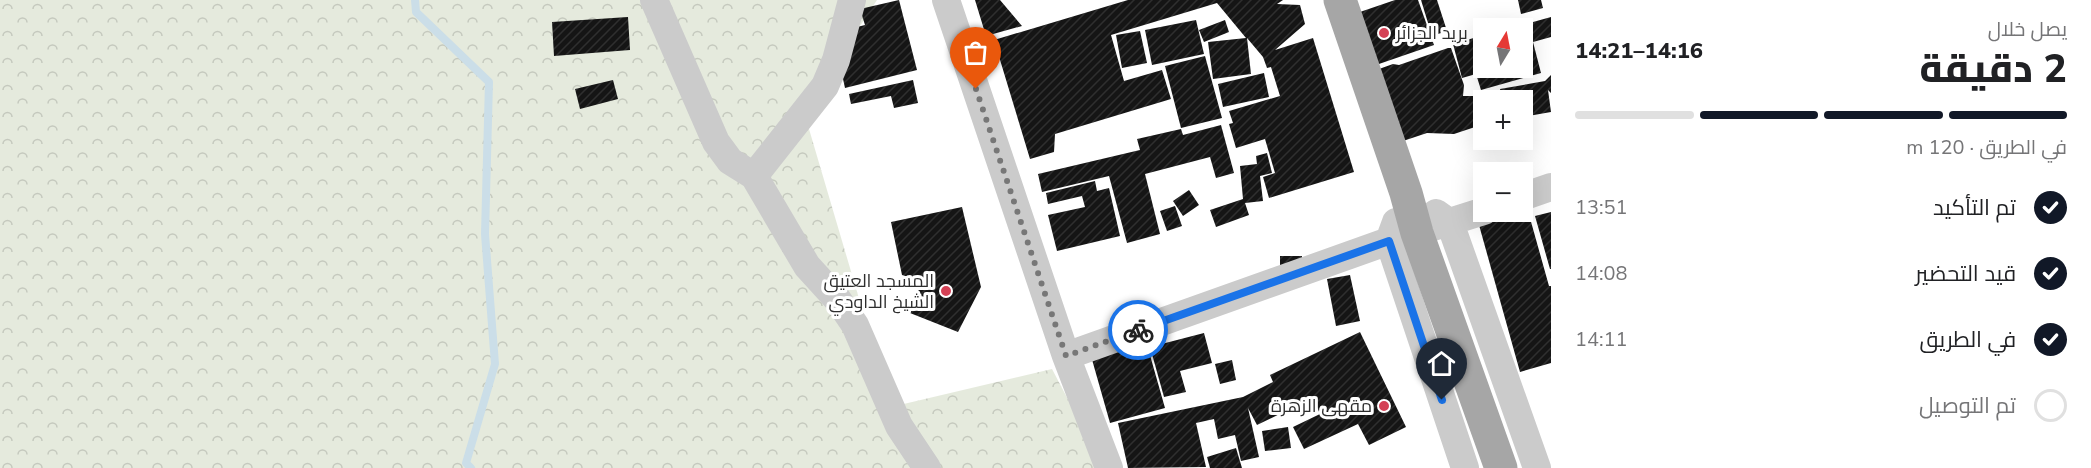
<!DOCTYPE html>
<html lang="ar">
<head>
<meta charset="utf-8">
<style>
	:root { --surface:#fff; --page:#f2f2f2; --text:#202124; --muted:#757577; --line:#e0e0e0; --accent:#111827 }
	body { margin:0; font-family:"Nunito Sans",Cairo,sans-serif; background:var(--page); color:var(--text); direction:rtl; height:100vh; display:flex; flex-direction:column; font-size:22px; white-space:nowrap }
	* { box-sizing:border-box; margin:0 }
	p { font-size:20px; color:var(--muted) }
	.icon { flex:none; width:33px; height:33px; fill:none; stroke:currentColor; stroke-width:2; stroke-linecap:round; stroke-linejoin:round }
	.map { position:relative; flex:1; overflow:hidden; direction:ltr }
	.panel { display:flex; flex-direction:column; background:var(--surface); width:540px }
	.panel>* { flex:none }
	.needle { width:39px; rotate:10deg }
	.tools { position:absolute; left:1473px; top:18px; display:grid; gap:12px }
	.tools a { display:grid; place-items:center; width:60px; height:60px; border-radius:0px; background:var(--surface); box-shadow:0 6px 24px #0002; font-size:30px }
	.pin { position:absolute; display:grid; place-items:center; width:51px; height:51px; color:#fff; margin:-62px -26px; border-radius:50% 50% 50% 0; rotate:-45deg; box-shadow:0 0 6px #0007 }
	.pin .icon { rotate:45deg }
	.courier { position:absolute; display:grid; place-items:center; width:60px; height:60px; margin:-30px; border:4px solid #1a73e8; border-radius:50%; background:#fff; color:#222; box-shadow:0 2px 8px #0007 }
	.summary em { font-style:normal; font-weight:800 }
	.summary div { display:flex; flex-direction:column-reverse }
	.summary { display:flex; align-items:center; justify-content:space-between; height:102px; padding:0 24px }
	h1 { font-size:39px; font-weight:800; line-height:45px }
	.bar { display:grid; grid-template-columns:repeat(4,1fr); gap:9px 6px; align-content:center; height:72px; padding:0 24px }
	.bar i { height:8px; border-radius:4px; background:var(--line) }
	.bar .on { background:var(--accent) }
	.bar p { grid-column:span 4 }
	ol { padding:0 24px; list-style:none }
	li { display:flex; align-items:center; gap:18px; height:66px }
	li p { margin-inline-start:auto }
	li .icon { padding:6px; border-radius:50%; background:var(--accent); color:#fff; stroke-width:4 }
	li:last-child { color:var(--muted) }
	li i { width:33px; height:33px; border:3px solid var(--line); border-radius:50% }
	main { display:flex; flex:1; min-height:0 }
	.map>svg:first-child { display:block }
</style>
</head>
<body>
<main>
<section class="panel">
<div class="summary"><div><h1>2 دقيقة</h1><p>يصل خلال</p></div><em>14:16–14:21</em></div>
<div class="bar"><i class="on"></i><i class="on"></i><i class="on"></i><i></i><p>في الطريق · 120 m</p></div>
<ol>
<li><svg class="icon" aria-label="check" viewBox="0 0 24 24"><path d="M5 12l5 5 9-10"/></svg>تم التأكيد<p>13:51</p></li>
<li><svg class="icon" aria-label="check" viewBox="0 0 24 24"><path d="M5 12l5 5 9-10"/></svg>قيد التحضير<p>14:08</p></li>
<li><svg class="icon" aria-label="check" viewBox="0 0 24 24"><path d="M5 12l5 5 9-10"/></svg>في الطريق<p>14:11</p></li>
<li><i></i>تم التوصيل</li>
</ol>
</section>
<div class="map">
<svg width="1551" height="468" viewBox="0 0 1551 468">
	<defs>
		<pattern id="forest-crowns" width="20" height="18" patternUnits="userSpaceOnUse" patternTransform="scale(1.5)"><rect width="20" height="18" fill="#e5eadd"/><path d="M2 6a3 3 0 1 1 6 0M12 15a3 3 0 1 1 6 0" fill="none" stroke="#c5c9be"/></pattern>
		<pattern id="building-hatch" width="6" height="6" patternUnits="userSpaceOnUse" patternTransform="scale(1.5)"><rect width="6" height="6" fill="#151515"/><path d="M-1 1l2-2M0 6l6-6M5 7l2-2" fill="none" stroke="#2f2f2f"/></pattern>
	</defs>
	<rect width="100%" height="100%" fill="#fff"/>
	<path fill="url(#forest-crowns)" d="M 0,0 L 877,0 L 804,112 L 891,407 L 1052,369 L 1104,468 L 0,468 Z"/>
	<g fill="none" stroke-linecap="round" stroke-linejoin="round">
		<path stroke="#cbdee8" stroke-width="8" d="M 415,0 L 416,12 L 489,82 L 485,234 L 495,364 L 466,463 L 471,468"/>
	</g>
	<path fill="url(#building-hatch)" d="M 899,0 L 917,70 L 845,88 L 833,33 L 865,25 L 860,9 Z
		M 975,0 L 1000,0 L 1022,26 L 986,36 Z
		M 1128,0 L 1283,0 L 1277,4 L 1300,5 L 1305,24 L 1275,50 L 1313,38 L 1354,172 L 1269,198 L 1263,177 L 1275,173 L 1265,139 L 1236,148 L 1229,124 L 1233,123 L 1229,111 L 1280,96 L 1271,67 L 1267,68 L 1263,57 L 1247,38 L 1251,74 L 1213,79 L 1208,42 L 1246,38 L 1217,3 L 1111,35 L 1124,81 L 1162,70 L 1171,99 L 1055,134 L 1054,152 L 1030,159 L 994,40 Z
		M 1395,0 L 1418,0 L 1434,45 L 1376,65 L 1357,13 Z
		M 1421,0 L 1437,0 L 1447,31 L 1432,36 Z
		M 1518,0 L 1541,0 L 1543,8 L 1521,14 Z
		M 628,17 L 630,50 L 554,56 L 552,22 Z
		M 1551,17 L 1551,37 L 1533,42 L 1541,73 L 1481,90 L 1476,74 L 1462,78 L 1453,44 L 1484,35 L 1484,68 L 1522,68 L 1522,28 L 1511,28 Z
		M 1196,20 L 1204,54 L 1152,65 L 1145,30 Z
		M 1225,20 L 1229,32 L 1204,42 L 1199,30 Z
		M 1140,31 L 1147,63 L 1122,68 L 1116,35 Z
		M 1448,48 L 1451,48 L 1464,85 L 1463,96 L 1479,96 L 1484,108 L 1484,124 L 1454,134 L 1427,133 L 1403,141 L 1379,69 L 1393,64 L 1399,65 Z
		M 1205,56 L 1222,118 L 1181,128 L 1165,66 Z
		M 1264,73 L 1269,97 L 1223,107 L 1218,84 Z
		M 1551,75 L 1551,93 L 1548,90 L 1551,112 L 1522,117 L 1522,100 L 1502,100 L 1500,89 L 1545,81 Z
		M 613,80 L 618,99 L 580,109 L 575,89 Z
		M 913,80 L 918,103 L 894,108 L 891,96 L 851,104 L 849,94 Z
		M 1221,125 L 1234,173 L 1216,178 L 1210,157 L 1145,174 L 1160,234 L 1127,243 L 1109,176 L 1042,192 L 1038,174 L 1140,150 L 1137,139 L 1181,129 L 1183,135 Z
		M 1267,153 L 1272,173 L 1260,176 L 1263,201 L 1245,203 L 1249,215 L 1216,227 L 1210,210 L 1243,199 L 1240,166 L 1257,164 L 1256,156 Z
		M 1095,181 L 1097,191 L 1109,188 L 1120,236 L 1057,251 L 1048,215 L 1085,207 L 1082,196 L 1048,204 L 1046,193 Z
		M 1189,190 L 1199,205 L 1183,216 L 1173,201 Z
		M 1175,206 L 1182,226 L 1167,231 L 1160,211 Z
		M 962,207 L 981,287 L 958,332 L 910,313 L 922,281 L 902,275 L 891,222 Z
		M 1528,211 L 1549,286 L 1551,286 L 1551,363 L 1520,372 L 1479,225 Z
		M 1551,212 L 1551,269 L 1550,269 L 1535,216 Z
		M 1280,256 L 1302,256 L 1302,268 L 1280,269 Z
		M 1350,275 L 1360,321 L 1336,326 L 1327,279 Z
		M 1360,332 L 1406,427 L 1369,445 L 1358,424 L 1304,449 L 1293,427 L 1320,414 L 1313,398 L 1257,425 L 1248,408 L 1259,457 L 1241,461 L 1235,435 L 1218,439 L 1214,419 L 1196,423 L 1206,467 L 1128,468 L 1118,423 L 1243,397 L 1273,382 L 1270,375 Z
		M 1204,333 L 1212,363 L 1180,371 L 1186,392 L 1164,397 L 1150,347 Z
		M 1144,334 L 1165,408 L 1110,423 L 1089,349 Z
		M 1232,360 L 1236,380 L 1220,384 L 1215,364 Z
		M 1288,427 L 1291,448 L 1265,451 L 1262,431 Z
		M 1236,448 L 1242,468 L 1210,468 L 1207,457 Z"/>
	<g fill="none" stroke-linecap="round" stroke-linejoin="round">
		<path stroke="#cbcbcb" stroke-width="28" d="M 654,0 L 716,142 L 730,161 L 754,176
			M 852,0 L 836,60 L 825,86 L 754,176 L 807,266 L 838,300 L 855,325 L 899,426 L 927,468
			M 946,0 L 1066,356 L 1389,241 L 1484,211
			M 1522,197 L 1551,187
			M 1436,213 L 1450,223 L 1537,468
			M 1396,222 L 1389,241 L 1465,468
			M 1066,356 L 1109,468"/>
		<path stroke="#a6a6a6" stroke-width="33" d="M 1340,0 L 1406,193 L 1417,233 L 1501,468"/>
	</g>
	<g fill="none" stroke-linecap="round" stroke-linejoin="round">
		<path stroke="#777" stroke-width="6" stroke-dasharray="0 10.8" d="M 976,89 L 1066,356 L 1138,330"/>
		<path stroke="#1a73e8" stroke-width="8" d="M 1138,330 L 1389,241 L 1442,400"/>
	</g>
	<g fill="#d44155" stroke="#fff" stroke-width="2">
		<circle cx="1384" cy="33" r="6"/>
		<circle cx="946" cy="291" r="6"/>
		<circle cx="1384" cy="406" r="6"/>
	</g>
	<g text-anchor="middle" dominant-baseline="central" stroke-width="6" stroke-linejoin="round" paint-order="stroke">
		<g font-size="18" fill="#2e2e2e" stroke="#fff" text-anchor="end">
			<text x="1396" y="33" text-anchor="start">بريد الجزائر</text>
			<text x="934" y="281">المسجد العتيق<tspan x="934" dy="21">الشيخ الداودي</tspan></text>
			<text x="1372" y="406">مقهى الزهرة</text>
		</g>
	</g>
</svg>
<div class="tools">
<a><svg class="needle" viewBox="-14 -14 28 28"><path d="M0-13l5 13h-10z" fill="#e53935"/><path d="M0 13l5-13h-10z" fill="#757577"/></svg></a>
<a>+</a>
<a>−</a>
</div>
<div class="pin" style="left:976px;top:89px;background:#ea580c"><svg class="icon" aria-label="bag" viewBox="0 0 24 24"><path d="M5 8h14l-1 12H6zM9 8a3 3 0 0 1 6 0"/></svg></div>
<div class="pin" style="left:1442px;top:400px;background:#1f2937"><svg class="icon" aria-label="home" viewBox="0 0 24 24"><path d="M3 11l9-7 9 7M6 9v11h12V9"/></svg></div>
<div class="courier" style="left:1138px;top:330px"><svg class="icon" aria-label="bike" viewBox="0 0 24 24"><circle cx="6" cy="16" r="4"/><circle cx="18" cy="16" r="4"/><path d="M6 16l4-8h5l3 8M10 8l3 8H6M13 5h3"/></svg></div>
</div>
</main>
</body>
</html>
